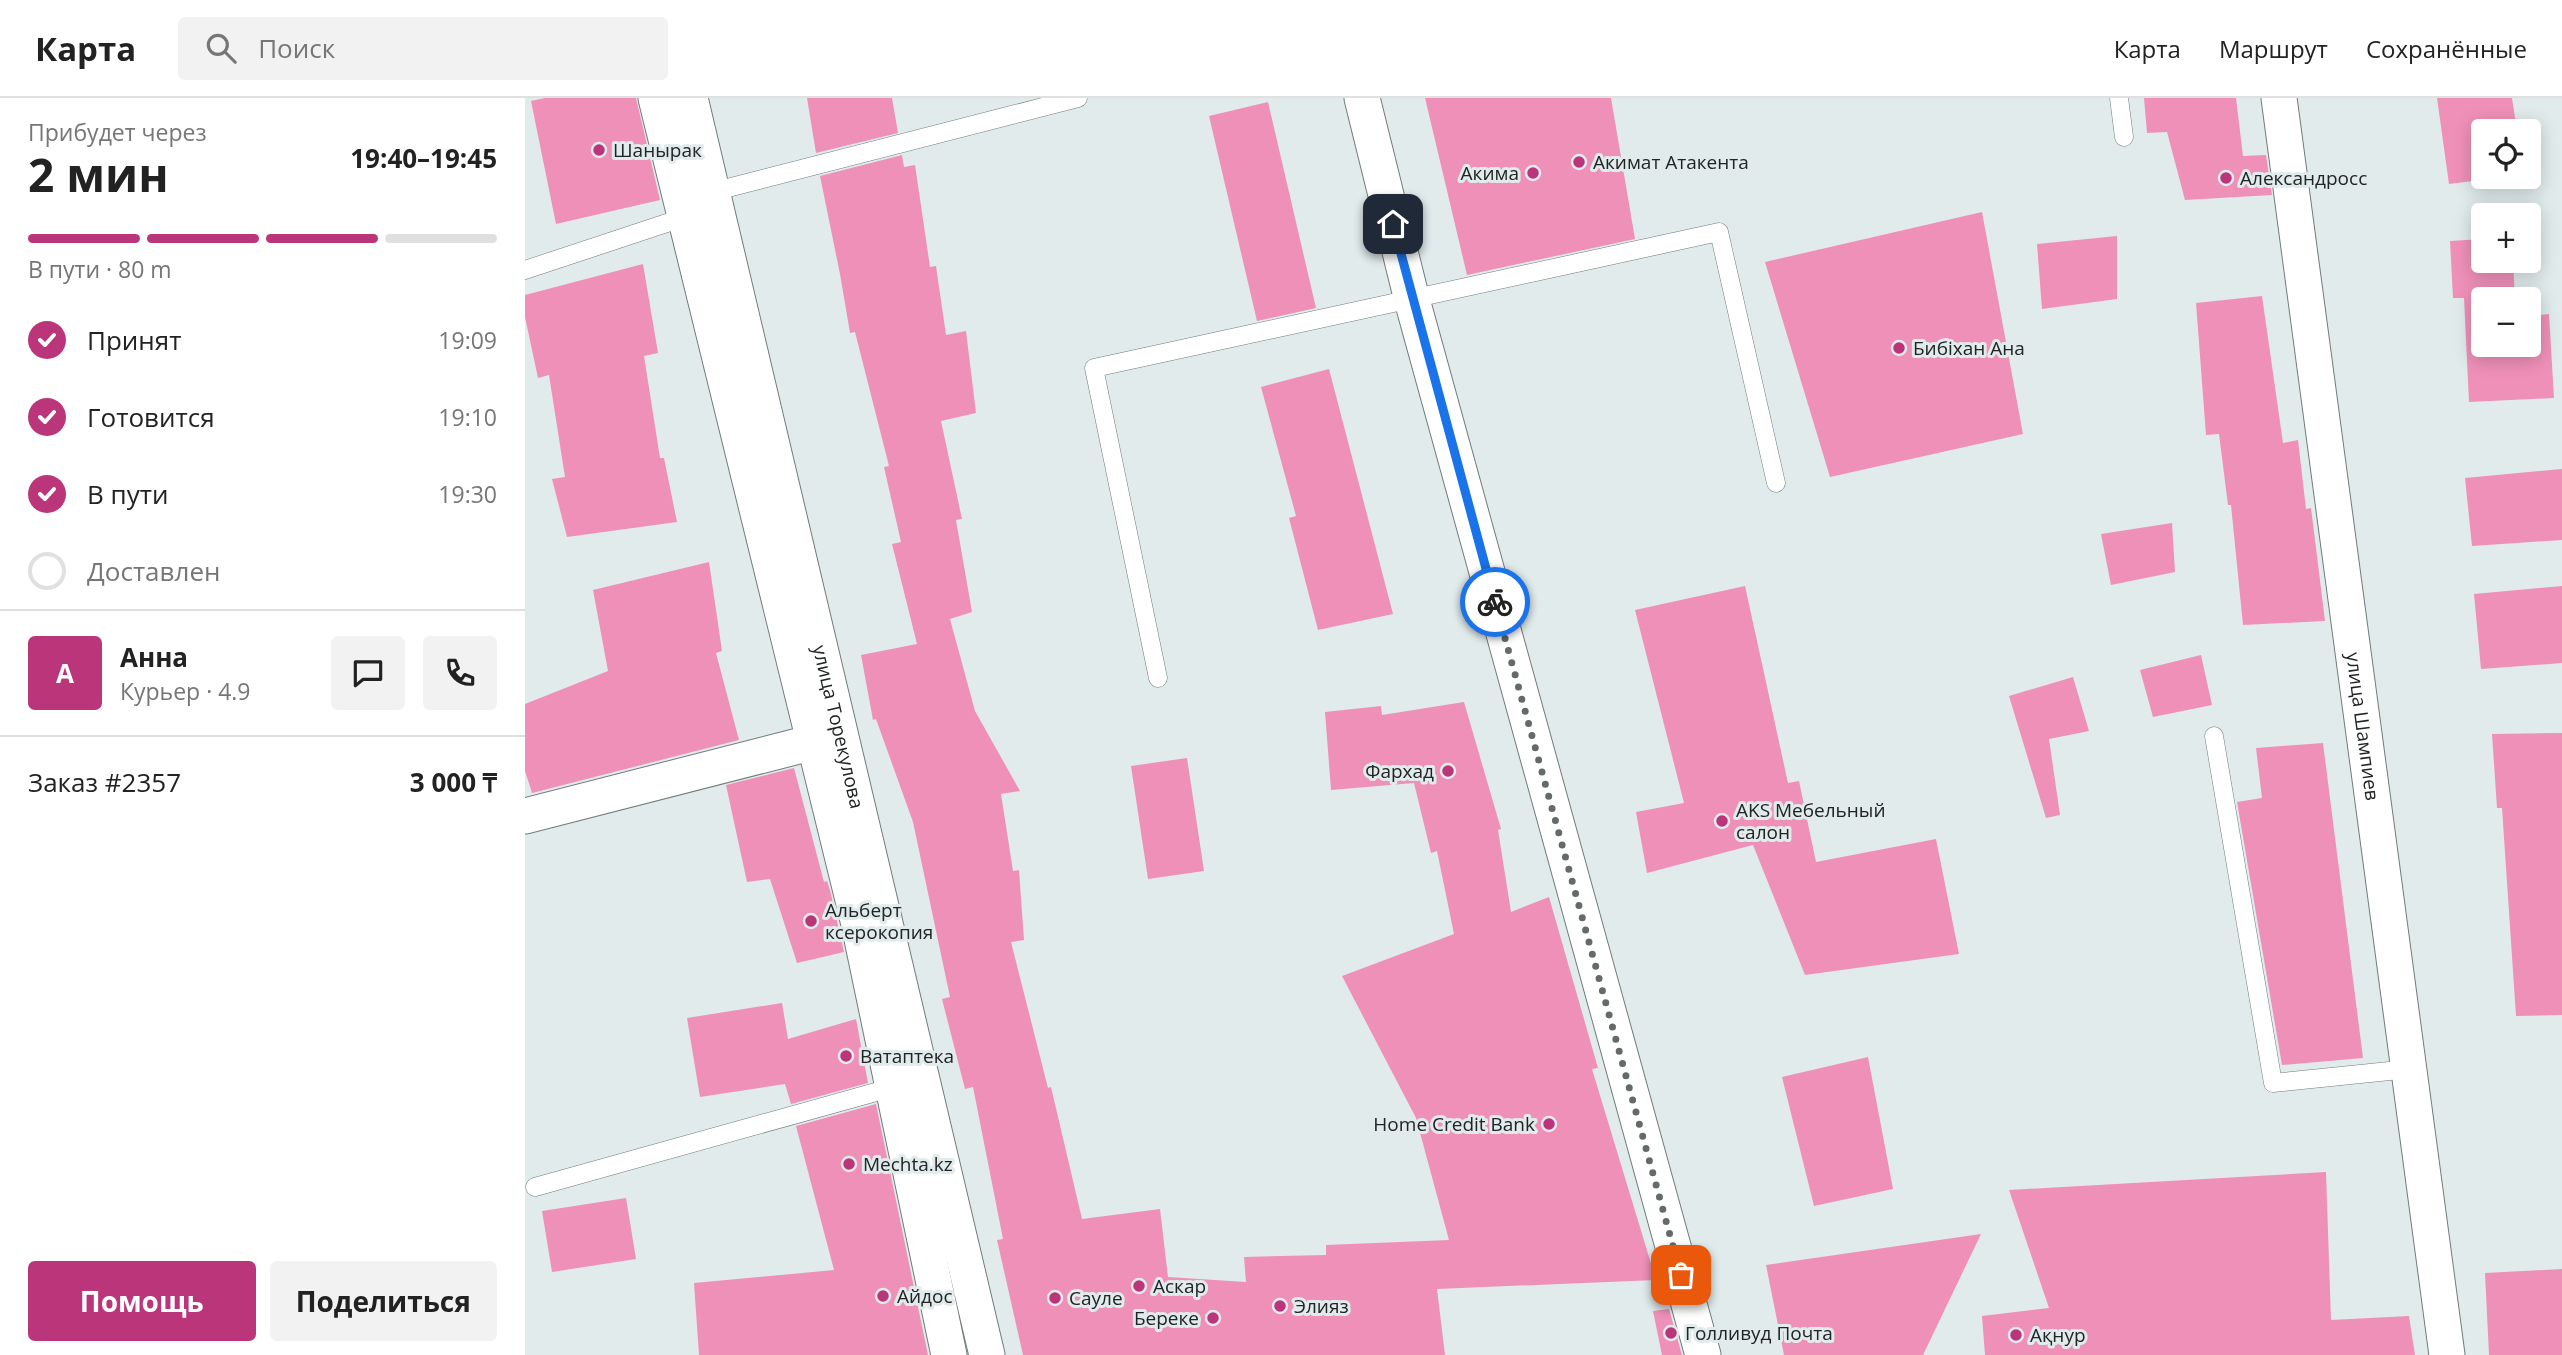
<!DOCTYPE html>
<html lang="ru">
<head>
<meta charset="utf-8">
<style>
	:root { --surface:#fff; --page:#f2f2f2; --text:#222; --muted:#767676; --line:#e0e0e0; --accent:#ba3579 }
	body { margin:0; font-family:"Open Sans",sans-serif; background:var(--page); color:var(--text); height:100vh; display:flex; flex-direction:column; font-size:26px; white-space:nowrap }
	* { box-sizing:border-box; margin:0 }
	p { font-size:23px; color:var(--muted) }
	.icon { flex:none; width:38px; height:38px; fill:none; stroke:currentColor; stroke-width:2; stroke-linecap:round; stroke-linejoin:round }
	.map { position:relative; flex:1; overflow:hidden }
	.sheet { display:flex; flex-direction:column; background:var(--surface); width:525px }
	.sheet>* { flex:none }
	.controls { position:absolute; left:1946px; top:21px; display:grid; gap:14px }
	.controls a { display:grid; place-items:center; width:70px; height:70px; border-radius:7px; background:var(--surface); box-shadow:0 4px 18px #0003; font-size:35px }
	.pin { position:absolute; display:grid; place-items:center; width:60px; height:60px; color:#fff; margin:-30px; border-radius:14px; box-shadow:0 4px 10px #0006 }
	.courier { position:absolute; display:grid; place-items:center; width:70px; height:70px; margin:-35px; border:5px solid #1a73e8; border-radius:50%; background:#fff; color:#222; box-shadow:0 2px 9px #0007 }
	.overview em { font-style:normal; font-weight:700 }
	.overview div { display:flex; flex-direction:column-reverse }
	.overview { display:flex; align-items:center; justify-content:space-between; height:119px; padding:0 28px }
	h1 { font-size:46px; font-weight:700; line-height:52px }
	.bar { display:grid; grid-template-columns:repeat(4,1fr); gap:10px 7px; align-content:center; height:84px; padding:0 28px }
	.bar i { height:9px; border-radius:5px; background:var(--line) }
	.bar .current { background:var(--accent) }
	.bar p { grid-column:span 4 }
	.line { display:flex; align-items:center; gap:18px; padding:0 28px; border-top:2px solid var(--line) }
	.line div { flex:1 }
	.round { display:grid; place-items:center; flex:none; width:74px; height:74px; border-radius:7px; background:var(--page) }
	ol { padding:0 28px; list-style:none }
	li { display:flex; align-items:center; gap:21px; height:77px }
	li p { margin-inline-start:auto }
	li .icon { padding:7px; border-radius:50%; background:var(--accent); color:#fff; stroke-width:4 }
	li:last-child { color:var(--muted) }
	li i { width:38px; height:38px; border:4px solid var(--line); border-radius:50% }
	.cta { display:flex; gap:14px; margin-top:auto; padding:14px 28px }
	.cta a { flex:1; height:80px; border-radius:7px; background:var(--accent); color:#fff; font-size:28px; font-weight:700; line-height:80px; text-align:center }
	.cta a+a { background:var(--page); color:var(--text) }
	header { display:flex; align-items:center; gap:42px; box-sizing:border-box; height:98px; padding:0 35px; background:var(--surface); border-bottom:2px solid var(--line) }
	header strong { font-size:33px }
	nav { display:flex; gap:38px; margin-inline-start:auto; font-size:24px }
	.search { width:490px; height:63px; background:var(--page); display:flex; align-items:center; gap:18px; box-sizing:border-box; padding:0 24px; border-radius:7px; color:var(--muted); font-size:26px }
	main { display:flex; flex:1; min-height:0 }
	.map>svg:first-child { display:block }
</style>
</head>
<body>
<header>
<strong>Карта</strong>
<div class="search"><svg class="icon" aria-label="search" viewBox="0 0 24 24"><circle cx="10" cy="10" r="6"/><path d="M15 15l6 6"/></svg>Поиск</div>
<nav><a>Карта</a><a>Маршрут</a><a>Сохранённые</a></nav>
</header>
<main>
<section class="sheet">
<div class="overview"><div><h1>2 мин</h1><p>Прибудет через</p></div><em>19:40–19:45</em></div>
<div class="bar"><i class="current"></i><i class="current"></i><i class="current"></i><i></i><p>В пути · 80 m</p></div>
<ol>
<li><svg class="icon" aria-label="check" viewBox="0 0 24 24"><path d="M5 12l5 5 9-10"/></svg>Принят<p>19:09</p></li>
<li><svg class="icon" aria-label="check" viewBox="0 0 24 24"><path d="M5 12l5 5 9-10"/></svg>Готовится<p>19:10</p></li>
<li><svg class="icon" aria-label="check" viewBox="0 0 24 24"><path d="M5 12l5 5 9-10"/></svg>В пути<p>19:30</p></li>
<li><i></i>Доставлен</li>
</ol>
<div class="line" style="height:126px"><b class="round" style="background:var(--accent);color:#fff">А</b><div><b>Анна</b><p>Курьер · 4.9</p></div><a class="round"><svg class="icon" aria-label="chat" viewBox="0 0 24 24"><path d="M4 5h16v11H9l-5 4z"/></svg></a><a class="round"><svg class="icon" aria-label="phone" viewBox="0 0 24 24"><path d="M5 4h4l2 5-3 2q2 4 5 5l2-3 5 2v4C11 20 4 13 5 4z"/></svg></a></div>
<div class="line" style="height:91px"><div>Заказ #2357</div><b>3 000 ₸</b></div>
<div class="cta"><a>Помощь</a><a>Поделиться</a></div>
</section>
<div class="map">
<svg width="2037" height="1257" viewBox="0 0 2037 1257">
	<rect width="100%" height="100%" fill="#e1ebec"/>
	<path fill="#ef90b9" d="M 20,0 L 111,0 L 135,102 L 31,126 L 6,3 Z
		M 282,0 L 367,0 L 373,35 L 291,55 Z
		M 900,0 L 1086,0 L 1110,141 L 942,177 Z
		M 1619,0 L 1711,0 L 1718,58 L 1741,57 L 1747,97 L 1660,102 L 1642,34 L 1622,35 Z
		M 1912,0 L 1987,0 L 1992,33 L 1958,33 L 1958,79 L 1979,79 L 1924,86 Z
		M 743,4 L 791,210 L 732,223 L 684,18 Z
		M 377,57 L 379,69 L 390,67 L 405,169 L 411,168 L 421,237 L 441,233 L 451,315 L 416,323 L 437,421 L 431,422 L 447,514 L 425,521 L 450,613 L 495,693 L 476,696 L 488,773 L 494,772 L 499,842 L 486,844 L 523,990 L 526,989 L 557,1121 L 635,1111 L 643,1179 L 721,1184 L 719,1159 L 801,1157 L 801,1147 L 924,1142 L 891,1020 L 817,878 L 929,836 L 912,753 L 906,755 L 889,685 L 806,692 L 800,614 L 856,608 L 857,617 L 939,604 L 976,731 L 973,732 L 986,814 L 1024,799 L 1073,970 L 1067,971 L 1131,1182 L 912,1191 L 920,1257 L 498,1257 L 472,1142 L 478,1141 L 448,989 L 440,991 L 417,901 L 425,899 L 388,724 L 351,621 L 348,622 L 336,557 L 392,546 L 367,446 L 376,444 L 359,369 L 364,368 L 330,234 L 325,235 L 315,176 L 295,78 Z
		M 1457,114 L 1498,336 L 1305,379 L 1240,164 Z
		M 1592,138 L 1592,201 L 1517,211 L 1512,146 Z
		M 1958,141 L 1958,163 L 1988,163 L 1990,201 L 1958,201 L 1958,247 L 2004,247 L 2004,218 L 2024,216 L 2029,300 L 1944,304 L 1939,200 L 1928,200 L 1925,143 Z
		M 118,166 L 133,255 L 119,258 L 135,360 L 139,360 L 152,424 L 42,439 L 27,381 L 40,379 L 24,277 L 13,280 L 0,219 L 0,197 Z
		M 1737,198 L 1758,345 L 1773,342 L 1781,411 L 1786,410 L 1800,523 L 1718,527 L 1706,407 L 1703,407 L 1694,336 L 1681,337 L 1671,205 Z
		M 804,271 L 868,516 L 793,532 L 764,420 L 771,418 L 736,289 Z
		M 2037,371 L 2037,442 L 1947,448 L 1940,380 Z
		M 1647,425 L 1650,474 L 1586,487 L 1576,436 Z
		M 184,464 L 197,553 L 191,555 L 214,642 L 7,695 L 0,673 L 0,606 L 83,573 L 68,492 Z
		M 1220,488 L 1263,685 L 1274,683 L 1291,764 L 1411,741 L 1434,856 L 1280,877 L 1228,747 L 1122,775 L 1111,714 L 1159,705 L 1110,512 Z
		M 2037,488 L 2037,565 L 1956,571 L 1949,496 Z
		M 1676,557 L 1687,607 L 1628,619 L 1615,572 Z
		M 1548,579 L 1564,633 L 1524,641 L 1535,717 L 1521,720 L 1484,598 Z
		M 2037,635 L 2037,917 L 1991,918 L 1977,710 L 1972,710 L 1967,636 Z
		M 1798,645 L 1838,960 L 1757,967 L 1712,704 L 1737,700 L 1731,650 Z
		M 662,660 L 679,773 L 623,781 L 606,668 Z
		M 269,670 L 299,784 L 302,783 L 305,792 L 319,854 L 272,865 L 245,781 L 222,784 L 201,687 Z
		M 257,905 L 263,941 L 331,921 L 343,985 L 266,1006 L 260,986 L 175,999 L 162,920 Z
		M 1343,959 L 1368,1091 L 1289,1108 L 1257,979 Z
		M 351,1006 L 403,1257 L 174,1257 L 169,1185 L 309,1172 L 271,1028 Z
		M 1801,1074 L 1806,1222 L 1884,1218 L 1890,1257 L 1460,1257 L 1457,1218 L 1524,1210 L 1484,1092 Z
		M 101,1100 L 111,1161 L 27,1174 L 17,1113 Z
		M 1456,1136 L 1398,1257 L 1259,1257 L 1241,1167 Z
		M 2037,1171 L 2037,1257 L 1964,1257 L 1960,1175 Z
		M 1144,1211 L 1157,1257 L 1137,1257 L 1128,1213 Z"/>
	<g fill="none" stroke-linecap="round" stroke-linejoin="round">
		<g stroke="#727b7c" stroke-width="19">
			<path id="service" d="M 1594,0 L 1599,39
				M 187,94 L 553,0
				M 0,172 L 160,119
				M 633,580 L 569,270 L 1194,134 L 1251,385
				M 1689,638 L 1748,985 L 1884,971
				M 10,1089 L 369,989"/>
		</g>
		<g stroke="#727b7c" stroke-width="37">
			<g id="minor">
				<path d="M 131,0 L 333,822 L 424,1257"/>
				<path id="s1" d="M 165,0 L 462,1257"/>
				<path d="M 837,0 L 887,202 L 1178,1257"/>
				<path id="s2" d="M 1754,0 L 1922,1257"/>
				<path d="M 0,718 L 289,644"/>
			</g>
		</g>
		<use href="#service" stroke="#fff" stroke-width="18"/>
		<use href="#minor" stroke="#fff" stroke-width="35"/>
	</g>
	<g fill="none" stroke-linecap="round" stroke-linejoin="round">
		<path stroke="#646a6a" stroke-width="7" stroke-dasharray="0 12.6" d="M 970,504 L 1156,1177"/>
		<path stroke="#1a73e8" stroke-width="9" d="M 868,126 L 970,504"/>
	</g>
	<g fill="#ba3579" stroke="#e1ebec" stroke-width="2.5">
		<circle cx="74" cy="52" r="7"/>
		<circle cx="1054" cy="64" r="7"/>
		<circle cx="1008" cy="75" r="7"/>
		<circle cx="1701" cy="80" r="7"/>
		<circle cx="1374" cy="250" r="7"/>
		<circle cx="923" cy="673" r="7"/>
		<circle cx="1197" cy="723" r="7"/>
		<circle cx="286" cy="823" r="7"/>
		<circle cx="321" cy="958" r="7"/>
		<circle cx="1024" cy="1026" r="7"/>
		<circle cx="324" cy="1066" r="7"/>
		<circle cx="614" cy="1188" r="7"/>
		<circle cx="358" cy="1198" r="7"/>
		<circle cx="530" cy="1200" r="7"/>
		<circle cx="755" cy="1208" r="7"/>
		<circle cx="688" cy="1220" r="7"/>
		<circle cx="1146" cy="1235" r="7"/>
		<circle cx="1491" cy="1237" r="7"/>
	</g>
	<g text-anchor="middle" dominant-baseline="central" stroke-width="6" stroke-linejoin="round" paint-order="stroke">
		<g font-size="19" fill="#212424" stroke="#e1ebec" text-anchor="start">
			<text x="88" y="52">Шанырак</text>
			<text x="1068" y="64">Акимат Атакента</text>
			<text x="994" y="75" text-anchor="end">Акима</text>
			<text x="1715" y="80">Александросс</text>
			<text x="1388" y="250">Бибіхан Ана</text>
			<text x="909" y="673" text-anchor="end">Фархад</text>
			<text x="1211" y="712">AKS Мебельный<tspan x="1211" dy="22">салон</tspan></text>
			<text x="300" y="812">Альберт<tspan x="300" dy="22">ксерокопия</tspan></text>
			<text x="335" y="958">Ватаптека</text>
			<text x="1010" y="1026" text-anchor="end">Home Credit Bank</text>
			<text x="338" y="1066">Mechta.kz</text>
			<text x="628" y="1188">Аскар</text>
			<text x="372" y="1198">Айдос</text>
			<text x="544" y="1200">Сауле</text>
			<text x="769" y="1208">Элияз</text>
			<text x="674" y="1220" text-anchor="end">Береке</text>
			<text x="1160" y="1235">Голливуд Почта</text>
			<text x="1505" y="1237">Ақнур</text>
		</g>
		<g font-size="19" fill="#212424" stroke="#e1ebec">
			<text stroke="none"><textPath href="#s1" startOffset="646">улица Торекулова</textPath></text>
			<text stroke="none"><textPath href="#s2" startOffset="634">улица Шампиев</textPath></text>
		</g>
	</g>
</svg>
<div class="controls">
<a><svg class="icon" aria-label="locate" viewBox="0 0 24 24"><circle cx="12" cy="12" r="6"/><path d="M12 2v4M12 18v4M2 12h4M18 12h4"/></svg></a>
<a>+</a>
<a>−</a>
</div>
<div class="pin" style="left:1156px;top:1177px;background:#ea580c"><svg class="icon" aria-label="bag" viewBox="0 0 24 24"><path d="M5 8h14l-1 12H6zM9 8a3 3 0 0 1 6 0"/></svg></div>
<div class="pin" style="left:868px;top:126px;background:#1f2937"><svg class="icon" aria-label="home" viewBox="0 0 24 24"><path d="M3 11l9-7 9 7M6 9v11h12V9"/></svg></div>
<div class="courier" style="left:970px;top:504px"><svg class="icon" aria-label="bike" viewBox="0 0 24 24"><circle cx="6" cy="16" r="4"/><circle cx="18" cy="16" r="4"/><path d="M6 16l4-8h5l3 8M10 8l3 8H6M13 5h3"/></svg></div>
</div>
</main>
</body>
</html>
